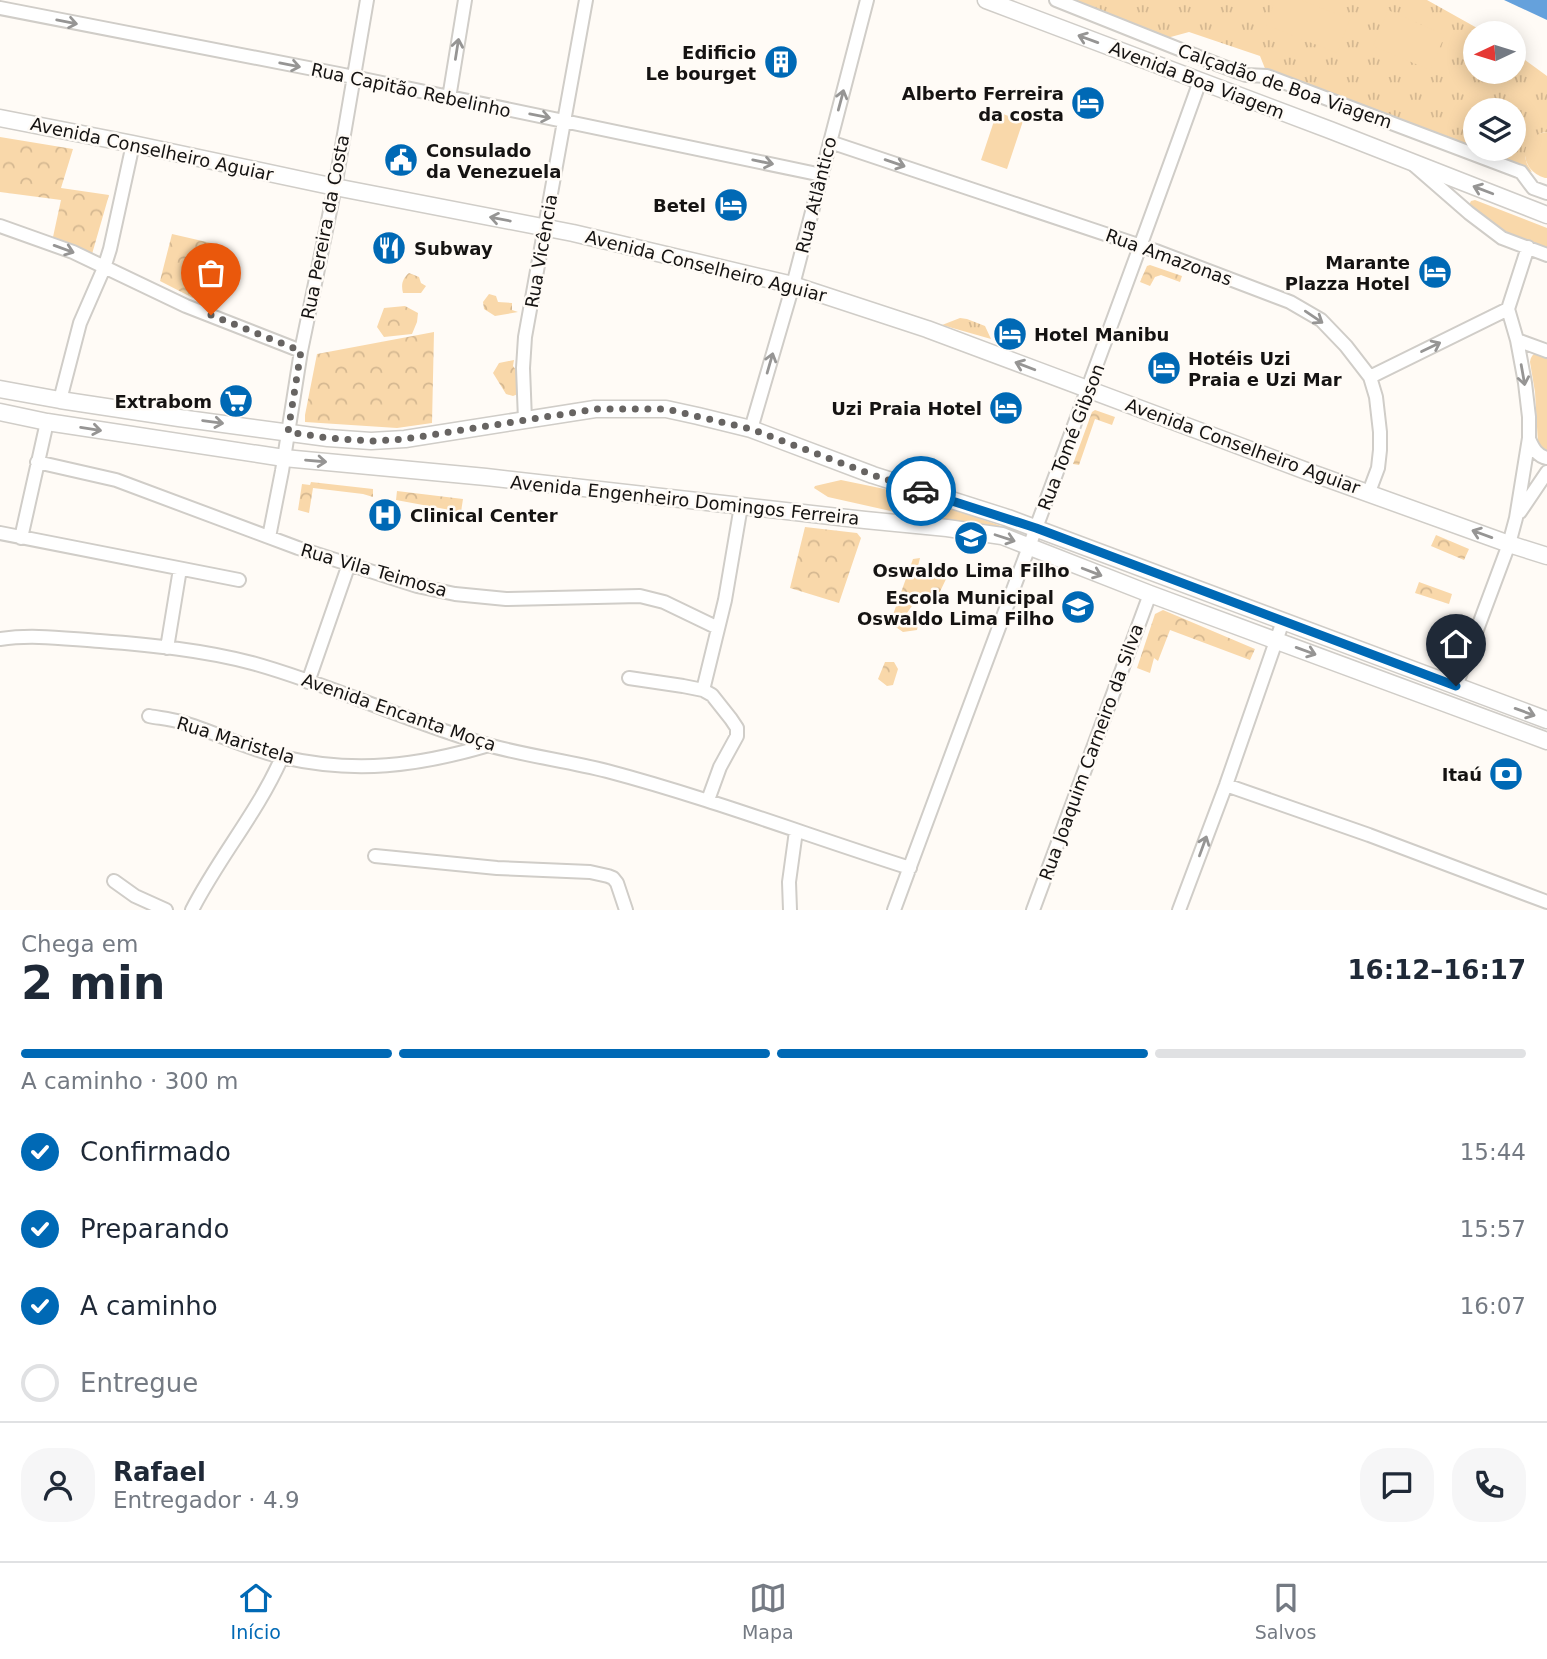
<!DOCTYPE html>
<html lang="pt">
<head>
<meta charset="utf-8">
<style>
	:root { --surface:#fff; --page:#f6f6f7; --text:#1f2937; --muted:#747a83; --line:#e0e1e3; --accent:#0069b5 }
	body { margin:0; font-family:"DejaVu Sans",sans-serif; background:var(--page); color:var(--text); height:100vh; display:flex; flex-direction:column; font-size:26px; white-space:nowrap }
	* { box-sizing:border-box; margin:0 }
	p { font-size:23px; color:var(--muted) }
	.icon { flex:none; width:38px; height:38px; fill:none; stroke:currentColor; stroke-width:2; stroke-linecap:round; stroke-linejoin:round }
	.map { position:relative; height:910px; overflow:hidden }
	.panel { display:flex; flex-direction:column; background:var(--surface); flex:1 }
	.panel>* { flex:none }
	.needle { width:46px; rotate:266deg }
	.controls { position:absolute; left:1463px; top:21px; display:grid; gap:14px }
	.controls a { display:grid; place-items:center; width:63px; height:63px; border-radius:50%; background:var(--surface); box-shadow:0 4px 18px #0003; font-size:35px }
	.pin { position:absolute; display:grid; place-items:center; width:60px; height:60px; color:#fff; margin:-72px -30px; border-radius:50% 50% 50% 0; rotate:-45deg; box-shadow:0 0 7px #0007 }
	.pin .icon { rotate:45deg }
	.courier { position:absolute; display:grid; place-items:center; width:70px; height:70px; margin:-35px; border:5px solid #0069b5; border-radius:50%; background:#fff; color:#222; box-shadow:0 2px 9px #0007 }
	.headline em { font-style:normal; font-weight:600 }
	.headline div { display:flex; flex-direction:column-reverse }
	.headline { display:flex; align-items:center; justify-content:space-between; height:119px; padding:0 21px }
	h1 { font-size:46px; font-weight:600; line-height:52px }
	.bar { display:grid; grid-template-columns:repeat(4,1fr); gap:10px 7px; align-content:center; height:84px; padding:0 21px }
	.bar i { height:9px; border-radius:5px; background:var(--line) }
	.bar .on { background:var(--accent) }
	.bar p { grid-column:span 4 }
	.line { display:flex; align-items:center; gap:18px; padding:0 21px; border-top:2px solid var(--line) }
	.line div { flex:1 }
	.round { display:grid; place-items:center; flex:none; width:74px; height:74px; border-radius:28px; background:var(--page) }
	ol { padding:0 21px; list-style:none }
	li { display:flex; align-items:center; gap:21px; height:77px }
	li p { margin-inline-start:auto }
	li .icon { padding:7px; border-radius:50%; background:var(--accent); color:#fff; stroke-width:4 }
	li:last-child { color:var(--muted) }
	li i { width:38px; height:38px; border:4px solid var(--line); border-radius:50% }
	.dock { display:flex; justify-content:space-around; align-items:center; height:98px; border-top:2px solid var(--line); background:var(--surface); font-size:19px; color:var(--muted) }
	.dock a { display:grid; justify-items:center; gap:4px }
	.dock .on { color:var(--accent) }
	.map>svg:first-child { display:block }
</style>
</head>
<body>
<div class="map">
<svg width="1547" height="910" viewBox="0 0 1547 910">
	<defs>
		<pattern id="grass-tufts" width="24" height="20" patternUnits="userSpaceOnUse" patternTransform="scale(1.75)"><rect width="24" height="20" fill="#f9d8aa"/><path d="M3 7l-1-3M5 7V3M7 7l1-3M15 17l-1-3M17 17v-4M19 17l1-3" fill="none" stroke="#d5b891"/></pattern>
		<pattern id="forest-crowns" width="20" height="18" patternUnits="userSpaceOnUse" patternTransform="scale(1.75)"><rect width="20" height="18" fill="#f9d8aa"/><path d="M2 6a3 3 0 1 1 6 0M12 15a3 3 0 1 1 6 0" fill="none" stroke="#d5b891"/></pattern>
		<pattern id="water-ripples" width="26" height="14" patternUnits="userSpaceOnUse" patternTransform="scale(1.75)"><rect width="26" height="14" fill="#65a1dc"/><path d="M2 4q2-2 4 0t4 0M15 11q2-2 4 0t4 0" fill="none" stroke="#5282b1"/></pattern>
	</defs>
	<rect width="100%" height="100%" fill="#fffbf6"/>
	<path fill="url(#grass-tufts)" fill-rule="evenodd" d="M 1073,0 L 1427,0 L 1486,33 L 1475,33 L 1475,72 L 1514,72 L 1514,52 L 1547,76 L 1547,132 L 1541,133 L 1525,157 L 1527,164 L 1532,172 L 1423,128 L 1266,71 L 1260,56 L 1189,32 L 1167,38 ZM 1475,110 L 1514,110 L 1514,149 L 1475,149 Z
		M 960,318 L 967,319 L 985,326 L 991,339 L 942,325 Z"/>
	<path fill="url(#forest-crowns)" d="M 0,137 L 73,149 L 61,188 L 109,195 L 92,254 L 53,237 L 61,200 L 0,192 Z
		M 172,234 L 211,243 L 205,264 L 200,263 L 193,298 L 160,281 Z
		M 1150,265 L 1182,276 L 1180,282 L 1161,275 L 1155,277 L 1150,286 L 1140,282 L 1147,266 Z
		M 409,273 L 419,277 L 421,283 L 426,286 L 421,293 L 403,293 C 401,285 402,279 409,273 Z
		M 489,294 L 496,296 L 498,302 L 512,303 L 512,310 L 518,312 L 495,316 L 484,309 L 483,302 Z
		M 405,306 L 418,313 L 417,322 L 412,334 L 384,337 L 377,327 L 384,308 Z
		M 434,332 L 432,423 L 397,428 L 305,422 L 305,415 L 317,354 Z
		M 514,360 L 513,366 L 516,370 L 518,394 L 513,396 L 506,394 L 493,373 L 499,363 Z
		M 1095,410 L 1115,417 L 1112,425 L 1095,419 L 1079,465 L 1073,464 L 1092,412 Z
		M 311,482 L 373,489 L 373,497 L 363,494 L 313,488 L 309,513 L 298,510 L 302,484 L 310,485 Z
		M 397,491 L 463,499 L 461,512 L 396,500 Z
		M 805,527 L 857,533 L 861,538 L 839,603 L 790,588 Z
		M 1436,535 L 1469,549 L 1464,560 L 1431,546 Z
		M 920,558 L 917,570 L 931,566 L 947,577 L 935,602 L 922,604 L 914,603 L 907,613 L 919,621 L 917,630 L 903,632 L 890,623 L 913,559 Z
		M 1419,582 L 1452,594 L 1449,604 L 1415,593 Z
		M 1163,610 L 1255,649 L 1250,660 L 1170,630 L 1158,661 L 1154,658 L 1150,673 L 1137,668 L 1155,614 Z
		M 885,662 L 894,662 L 898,669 L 893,685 L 887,686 L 878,679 Z"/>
	<path fill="#f9d8aa" d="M 1275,0 L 1301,0 L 1350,19 L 1337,53 L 1266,25 Z
		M 1388,10 L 1445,35 L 1430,70 L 1373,46 Z
		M 997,112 L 1023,121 L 1007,169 L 981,160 Z
		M 1547,132 L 1547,178 L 1545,178 C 1518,170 1518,136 1547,132 Z
		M 1475,200 L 1547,228 L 1547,249 L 1499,229 L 1469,205 L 1471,201 Z
		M 1538,352 L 1547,355 L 1547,453 L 1543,452 L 1538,444 L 1535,392 L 1530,362 C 1531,357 1532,354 1538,352 Z
		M 841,480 L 909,494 L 1010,529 L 1009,533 L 973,524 L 904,514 L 828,497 L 814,488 L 815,486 Z"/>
	<path fill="url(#water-ripples)" d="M 1504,0 L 1547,0 L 1547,20 Z"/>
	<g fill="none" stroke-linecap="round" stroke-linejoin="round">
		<g stroke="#d0cdc8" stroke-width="16">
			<path id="minor" d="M 1056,0 L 1219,65 L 1246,75 L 1267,76 L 1518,171 L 1521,172 L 1533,188 L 1547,193
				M 0,8 L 339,74 L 822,175
				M 449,98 L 465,0
				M 830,142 L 1156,251 L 1290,302 L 1321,320 L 1346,346 L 1370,377 L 1376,397 L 1380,432 L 1380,450 L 1378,468 L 1369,492
				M 1415,166 L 1469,213 L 1502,238 L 1547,255
				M 0,226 L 73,252 L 186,306 L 301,351
				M 1517,340 L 1547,351
				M 1370,377 L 1508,309 L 1528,247
				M 60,400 L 80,323 L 104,268 L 110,249 L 133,144
				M 525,420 L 523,368 L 525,337 L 586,0
				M 751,429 L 793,285 L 867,0
				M 1529,439 C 1533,448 1537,456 1547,458
				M 37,462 L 116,480 L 298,548 L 417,586 L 455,594 L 506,599 L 640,596 L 664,602 L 718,628
				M 1520,512 L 1547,472
				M 0,533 L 239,580
				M 269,537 L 282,471 L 301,351 L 335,187 L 367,0
				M 21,538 L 47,422
				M 0,639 C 34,634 67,639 100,641 C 151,645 203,650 252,663 C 332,685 408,722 488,745 C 527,756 568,761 607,771 C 709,798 809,836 910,868
				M 167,648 L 180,569
				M 629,678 L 683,686 L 703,690 L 712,695 L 731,719 L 737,728 L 737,736 L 720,767 L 708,800
				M 308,682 L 349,564
				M 1456,686 L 1509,544 L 1516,518 L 1529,438 L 1529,417 L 1525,383 L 1517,340 L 1508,309
				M 703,690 L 725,600 L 741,506
				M 149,716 C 159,718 170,719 181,722 C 215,732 247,749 282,757 C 356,774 418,766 489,745
				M 1226,785 L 1369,835 L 1547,902
				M 375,856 L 497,868 L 590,872 L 608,876 L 613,878 L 617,883 L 626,910
				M 114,881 L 135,896 L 166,910
				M 192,910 C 219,857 258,812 282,757
				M 790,910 L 789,882 L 796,831
				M 894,910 C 996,633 1101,358 1200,81
				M 1033,910 L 1150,594
				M 1179,910 L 1226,785 L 1283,621"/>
		</g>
		<g stroke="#d0cdc8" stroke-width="19">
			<path id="major" d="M 986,0 L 1330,130 L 1547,215
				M 0,118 L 133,144 L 335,187 L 573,233 L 793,285 L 927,329 L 1309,472 L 1509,544 L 1547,556
				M 0,389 L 60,400 L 179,418 L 328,438 L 371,441 L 405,439 L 595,409 L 666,409 L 698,416 L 751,429 L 873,475 L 1008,518 L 1547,720
				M 0,412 L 47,422 L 284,458 L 486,477 L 865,520 L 947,528 L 1002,536 L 1150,594 L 1547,741"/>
		</g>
		<use href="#minor" stroke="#fff" stroke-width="12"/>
		<use href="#major" stroke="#fff" stroke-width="16"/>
	</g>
	<defs><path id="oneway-shaft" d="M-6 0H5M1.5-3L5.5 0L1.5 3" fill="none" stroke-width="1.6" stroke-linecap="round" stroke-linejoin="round" transform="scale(1.75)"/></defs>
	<g stroke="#969594">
		<use href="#oneway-shaft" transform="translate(67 22) rotate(11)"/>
		<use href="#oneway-shaft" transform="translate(1088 39) rotate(-160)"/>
		<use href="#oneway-shaft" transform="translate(457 49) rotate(-81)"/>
		<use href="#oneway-shaft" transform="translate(290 65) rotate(11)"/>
		<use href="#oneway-shaft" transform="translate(841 100) rotate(-75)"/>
		<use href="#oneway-shaft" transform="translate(540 116) rotate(11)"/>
		<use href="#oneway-shaft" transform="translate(763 162) rotate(12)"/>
		<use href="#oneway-shaft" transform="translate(895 163) rotate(19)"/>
		<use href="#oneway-shaft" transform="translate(1483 190) rotate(-159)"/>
		<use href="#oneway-shaft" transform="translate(500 219) rotate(-169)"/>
		<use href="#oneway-shaft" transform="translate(64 249) rotate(20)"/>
		<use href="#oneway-shaft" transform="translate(1314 317) rotate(34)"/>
		<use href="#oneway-shaft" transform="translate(1431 347) rotate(-26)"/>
		<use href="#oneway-shaft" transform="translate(770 363) rotate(-74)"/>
		<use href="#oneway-shaft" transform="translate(1025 366) rotate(-159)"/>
		<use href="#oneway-shaft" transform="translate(1523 375) rotate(80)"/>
		<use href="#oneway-shaft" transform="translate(213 422) rotate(8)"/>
		<use href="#oneway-shaft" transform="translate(91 429) rotate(9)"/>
		<use href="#oneway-shaft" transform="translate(316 461) rotate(5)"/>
		<use href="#oneway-shaft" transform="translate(1482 534) rotate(-160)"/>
		<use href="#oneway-shaft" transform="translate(1005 538) rotate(18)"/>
		<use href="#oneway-shaft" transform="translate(1092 572) rotate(21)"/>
		<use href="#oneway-shaft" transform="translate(1306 651) rotate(20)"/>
		<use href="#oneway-shaft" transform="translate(1525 712) rotate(20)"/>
		<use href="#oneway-shaft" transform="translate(1203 846) rotate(-70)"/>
	</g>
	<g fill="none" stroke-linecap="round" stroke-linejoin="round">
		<path stroke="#676462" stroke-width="7" stroke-dasharray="0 12.6" d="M 211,315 L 301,351 L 288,432 L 328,438 L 371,441 L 405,439 L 596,409 L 666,409 L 751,429 L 873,475 L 921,491"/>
		<path stroke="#0069b5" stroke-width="9" d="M 921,491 L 1036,528 L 1456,686"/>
	</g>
	<defs>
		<g id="building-disc" transform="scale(1.75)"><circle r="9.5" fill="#0069b5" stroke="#fffbf6"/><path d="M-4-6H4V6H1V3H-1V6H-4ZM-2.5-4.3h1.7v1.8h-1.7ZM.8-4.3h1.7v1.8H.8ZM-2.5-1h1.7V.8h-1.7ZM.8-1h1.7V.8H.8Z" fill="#fff"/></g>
		<g id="hotel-disc" transform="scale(1.75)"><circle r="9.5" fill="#0069b5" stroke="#fffbf6"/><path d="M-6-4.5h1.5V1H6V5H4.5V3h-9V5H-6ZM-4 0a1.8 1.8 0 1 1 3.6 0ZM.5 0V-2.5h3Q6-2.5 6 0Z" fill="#fff"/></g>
		<g id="civic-disc" transform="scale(1.75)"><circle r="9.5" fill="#0069b5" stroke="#fffbf6"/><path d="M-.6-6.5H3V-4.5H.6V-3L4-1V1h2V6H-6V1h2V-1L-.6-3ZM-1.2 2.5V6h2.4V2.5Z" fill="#fff"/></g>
		<g id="restaurant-disc" transform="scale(1.75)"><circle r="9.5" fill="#0069b5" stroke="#fffbf6"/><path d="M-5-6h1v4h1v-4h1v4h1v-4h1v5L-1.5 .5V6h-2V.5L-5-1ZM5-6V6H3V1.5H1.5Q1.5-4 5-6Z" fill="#fff"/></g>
		<g id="supermarket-disc" transform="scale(1.75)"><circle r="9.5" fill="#0069b5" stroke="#fffbf6"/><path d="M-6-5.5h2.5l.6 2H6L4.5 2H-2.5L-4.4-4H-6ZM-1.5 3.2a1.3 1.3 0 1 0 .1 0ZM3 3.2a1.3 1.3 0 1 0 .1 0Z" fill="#fff"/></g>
		<g id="hospital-disc" transform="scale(1.75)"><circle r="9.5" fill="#0069b5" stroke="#fffbf6"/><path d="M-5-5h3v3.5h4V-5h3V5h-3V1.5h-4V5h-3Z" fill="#fff"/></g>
		<g id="school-disc" transform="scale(1.75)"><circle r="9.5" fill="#0069b5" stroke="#fffbf6"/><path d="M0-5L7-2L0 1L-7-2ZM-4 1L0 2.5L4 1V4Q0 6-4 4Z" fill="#fff"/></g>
		<g id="bank-disc" transform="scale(1.75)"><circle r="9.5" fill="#0069b5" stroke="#fffbf6"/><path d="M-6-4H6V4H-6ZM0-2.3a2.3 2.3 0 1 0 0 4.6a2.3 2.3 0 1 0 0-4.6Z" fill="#fff"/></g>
	</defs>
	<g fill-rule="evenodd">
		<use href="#building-disc" x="781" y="62"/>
		<use href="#hotel-disc" x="1088" y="103"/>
		<use href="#civic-disc" x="401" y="160"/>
		<use href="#hotel-disc" x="731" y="205"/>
		<use href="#restaurant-disc" x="389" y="248"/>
		<use href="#hotel-disc" x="1435" y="272"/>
		<use href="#hotel-disc" x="1010" y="334"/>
		<use href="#hotel-disc" x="1164" y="368"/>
		<use href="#supermarket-disc" x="236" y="401"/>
		<use href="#hotel-disc" x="1006" y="408"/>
		<use href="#hospital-disc" x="385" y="515"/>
		<use href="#school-disc" x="971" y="538"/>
		<use href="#school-disc" x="1078" y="607"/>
		<use href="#bank-disc" x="1506" y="774"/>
	</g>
	<g text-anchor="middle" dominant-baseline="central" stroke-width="5" stroke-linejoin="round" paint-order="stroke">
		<g font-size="18" font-weight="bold" fill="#151312" stroke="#fffbf6" text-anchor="end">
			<text x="756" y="52">Edificio<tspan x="756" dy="21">Le bourget</tspan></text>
			<text x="1064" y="93">Alberto Ferreira<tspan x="1064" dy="21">da costa</tspan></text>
			<text x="426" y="150" text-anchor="start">Consulado<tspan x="426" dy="21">da Venezuela</tspan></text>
			<text x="706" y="205">Betel</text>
			<text x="414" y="248" text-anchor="start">Subway</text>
			<text x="1410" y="262">Marante<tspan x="1410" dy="21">Plazza Hotel</tspan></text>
			<text x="1034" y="334" text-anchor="start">Hotel Manibu</text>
			<text x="1188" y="358" text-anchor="start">Hotéis Uzi<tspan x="1188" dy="21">Praia e Uzi Mar</tspan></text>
			<text x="212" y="401">Extrabom</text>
			<text x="982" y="408">Uzi Praia Hotel</text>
			<text x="410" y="515" text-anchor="start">Clinical Center</text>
			<text x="971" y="570" text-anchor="middle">Oswaldo Lima Filho</text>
			<text x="1054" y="597">Escola Municipal<tspan x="1054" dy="21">Oswaldo Lima Filho</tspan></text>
			<text x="1482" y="774">Itaú</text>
		</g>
		<g font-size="18" fill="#151312" stroke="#fffbf6">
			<text transform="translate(1197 80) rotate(21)">Avenida Boa Viagem</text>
			<text transform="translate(1285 86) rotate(19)">Calçadão de Boa Viagem</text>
			<text transform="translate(411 90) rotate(12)">Rua Capitão Rebelinho</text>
			<text transform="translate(152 149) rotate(12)">Avenida Conselheiro Aguiar</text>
			<text transform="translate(816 195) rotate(-76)">Rua Atlântico</text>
			<text transform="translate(325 227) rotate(-79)">Rua Pereira da Costa</text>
			<text transform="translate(541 251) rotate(-80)">Rua Vicência</text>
			<text transform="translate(1169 257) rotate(20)">Rua Amazonas</text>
			<text transform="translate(706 266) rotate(14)">Avenida Conselheiro Aguiar</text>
			<text transform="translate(1071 437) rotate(-69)">Rua Tomé Gibson</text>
			<text transform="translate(1243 446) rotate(20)">Avenida Conselheiro Aguiar</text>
			<text transform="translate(685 500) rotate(6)">Avenida Engenheiro Domingos Ferreira</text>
			<text transform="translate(374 570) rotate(16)">Rua Vila Teimosa</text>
			<text transform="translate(399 712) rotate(19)">Avenida Encanta Moça</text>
			<text transform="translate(236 740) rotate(17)">Rua Maristela</text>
			<text transform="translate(1091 752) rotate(-70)">Rua Joaquim Carneiro da Silva</text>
		</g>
	</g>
</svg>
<div class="controls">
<a><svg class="needle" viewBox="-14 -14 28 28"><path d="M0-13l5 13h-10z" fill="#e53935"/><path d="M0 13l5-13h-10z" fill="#747a83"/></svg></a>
<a><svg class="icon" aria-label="layers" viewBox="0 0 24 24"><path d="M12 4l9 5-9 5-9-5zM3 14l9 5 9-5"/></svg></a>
</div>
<div class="pin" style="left:211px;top:315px;background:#ea580c"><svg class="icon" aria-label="bag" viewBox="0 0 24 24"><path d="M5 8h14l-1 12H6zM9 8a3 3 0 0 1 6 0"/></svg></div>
<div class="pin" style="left:1456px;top:686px;background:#1f2937"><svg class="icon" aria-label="home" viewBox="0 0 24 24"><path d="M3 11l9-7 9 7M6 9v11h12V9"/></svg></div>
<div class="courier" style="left:921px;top:491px"><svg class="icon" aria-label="car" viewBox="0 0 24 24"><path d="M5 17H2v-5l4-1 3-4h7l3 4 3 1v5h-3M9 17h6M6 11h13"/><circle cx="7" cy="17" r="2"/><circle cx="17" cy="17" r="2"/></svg></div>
</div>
<section class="panel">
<div class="headline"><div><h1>2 min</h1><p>Chega em</p></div><em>16:12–16:17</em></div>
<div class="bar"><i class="on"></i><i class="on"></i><i class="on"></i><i></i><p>A caminho · 300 m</p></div>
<ol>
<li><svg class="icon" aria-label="check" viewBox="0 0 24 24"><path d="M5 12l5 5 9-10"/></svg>Confirmado<p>15:44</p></li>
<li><svg class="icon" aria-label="check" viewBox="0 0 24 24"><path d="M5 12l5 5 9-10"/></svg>Preparando<p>15:57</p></li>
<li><svg class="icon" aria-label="check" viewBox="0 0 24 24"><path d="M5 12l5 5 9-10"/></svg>A caminho<p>16:07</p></li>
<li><i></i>Entregue</li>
</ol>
<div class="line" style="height:126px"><a class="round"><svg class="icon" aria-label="person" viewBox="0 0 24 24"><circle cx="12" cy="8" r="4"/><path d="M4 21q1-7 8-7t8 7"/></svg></a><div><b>Rafael</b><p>Entregador · 4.9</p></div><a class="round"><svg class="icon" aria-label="chat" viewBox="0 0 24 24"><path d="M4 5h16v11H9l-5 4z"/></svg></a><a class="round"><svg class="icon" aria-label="phone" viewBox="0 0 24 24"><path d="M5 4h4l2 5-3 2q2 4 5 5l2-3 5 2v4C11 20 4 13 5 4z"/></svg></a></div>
</section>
<nav class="dock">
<a class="on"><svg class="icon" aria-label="home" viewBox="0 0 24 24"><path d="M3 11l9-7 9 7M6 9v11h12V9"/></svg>Início</a>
<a><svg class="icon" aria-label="map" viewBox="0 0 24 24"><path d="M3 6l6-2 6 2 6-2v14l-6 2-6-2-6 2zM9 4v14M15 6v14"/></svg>Mapa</a>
<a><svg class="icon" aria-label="saved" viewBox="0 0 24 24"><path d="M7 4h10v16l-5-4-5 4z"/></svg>Salvos</a>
</nav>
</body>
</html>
